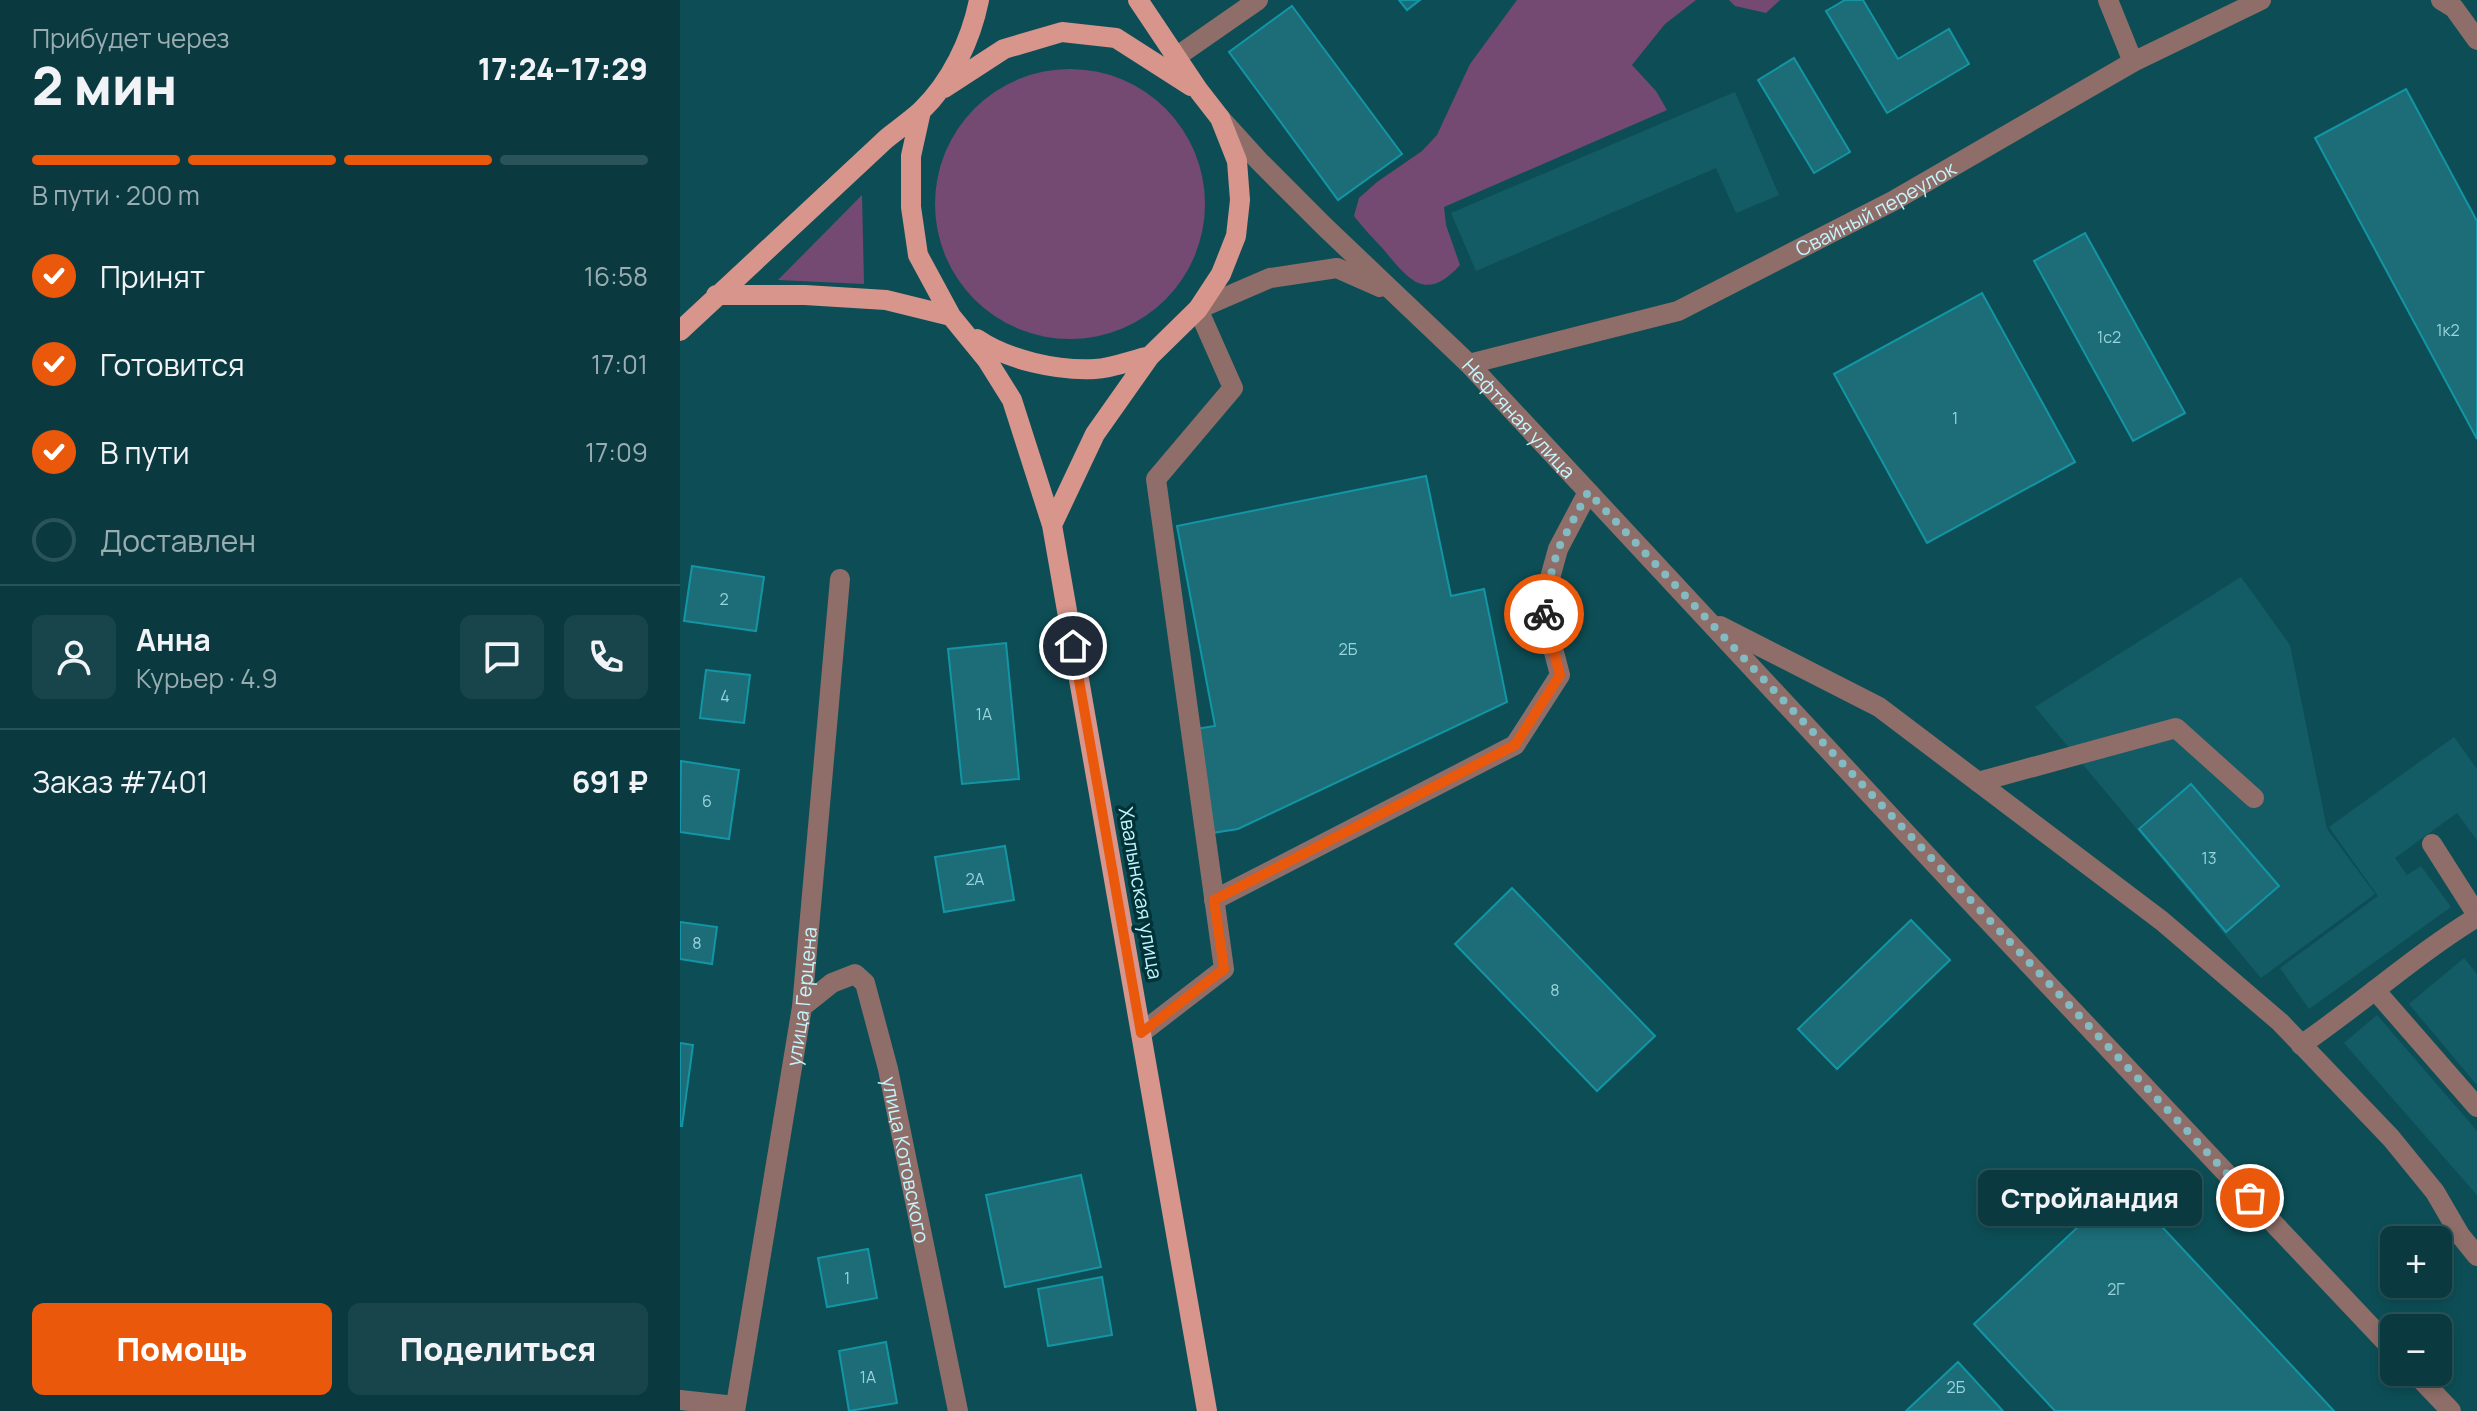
<!DOCTYPE html>
<html lang="ru">
<head>
<meta charset="utf-8">
<style>
	:root { --surface:#0a3a40; --page:#18454b; --text:#f1f3f6; --muted:#99adb1; --line:#2a5459; --accent:#ea580c }
	body { margin:0; font-family:Manrope,sans-serif; background:var(--page); color:var(--text); height:100vh; display:flex; flex-direction:column; font-size:30px; white-space:nowrap }
	* { box-sizing:border-box; margin:0 }
	p { font-size:26px; color:var(--muted) }
	.icon { flex:none; width:44px; height:44px; fill:none; stroke:currentColor; stroke-width:2; stroke-linecap:round; stroke-linejoin:round }
	.map { position:relative; flex:1; overflow:hidden }
	.drawer { display:flex; flex-direction:column; background:var(--surface); width:680px }
	.drawer>* { flex:none }
	.buttons { position:absolute; left:1700px; top:1226px; display:grid; gap:16px }
	.buttons a { display:grid; place-items:center; width:72px; height:72px; border-radius:12px; background:var(--surface); box-shadow:0 4px 12px #0003,0 0 0 2px var(--line); font-size:40px }
	.pin { position:absolute; display:grid; place-items:center; width:68px; height:68px; color:#fff; margin:-34px; border:4px solid #fff; border-radius:50%; box-shadow:0 2px 8px #0007 }
	.courier { position:absolute; display:grid; place-items:center; width:80px; height:80px; margin:-40px; border:6px solid #ea580c; border-radius:50%; background:#fff; color:#222; box-shadow:0 2px 10px #0007 }
	.bubble { position:absolute; height:56px; border-radius:12px; background:var(--surface); box-shadow:0 4px 12px #0003,0 0 0 2px var(--line); font-size:26px; font-weight:800; line-height:56px; text-align:center }
	.head em { font-style:normal; font-weight:800 }
	.head div { display:flex; flex-direction:column-reverse }
	.head { display:flex; align-items:center; justify-content:space-between; height:136px; padding:0 32px }
	h1 { font-size:52px; font-weight:800; line-height:60px }
	.bar { display:grid; grid-template-columns:repeat(4,1fr); gap:12px 8px; align-content:center; height:96px; padding:0 32px }
	.bar i { height:10px; border-radius:6px; background:var(--line) }
	.bar .current { background:var(--accent) }
	.bar p { grid-column:span 4 }
	.line { display:flex; align-items:center; gap:20px; padding:0 32px; border-top:2px solid var(--line) }
	.line div { flex:1 }
	.round { display:grid; place-items:center; flex:none; width:84px; height:84px; border-radius:12px; background:var(--page) }
	ol { padding:0 32px; list-style:none }
	li { display:flex; align-items:center; gap:24px; height:88px }
	li p { margin-inline-start:auto }
	li .icon { padding:8px; border-radius:50%; background:var(--accent); color:#fff; stroke-width:4 }
	li:last-child { color:var(--muted) }
	li i { width:44px; height:44px; border:4px solid var(--line); border-radius:50% }
	.primary-button { display:flex; gap:16px; margin-top:auto; padding:16px 32px }
	.primary-button a { flex:1; height:92px; border-radius:12px; background:var(--accent); color:#fff; font-size:32px; font-weight:800; line-height:92px; text-align:center }
	.primary-button a+a { background:var(--page); color:var(--text) }
	main { display:flex; flex:1; min-height:0 }
	.map>svg:first-child { display:block }
</style>
</head>
<body>
<main>
<section class="drawer">
<div class="head"><div><h1>2 мин</h1><p>Прибудет через</p></div><em>17:24–17:29</em></div>
<div class="bar"><i class="current"></i><i class="current"></i><i class="current"></i><i></i><p>В пути · 200 m</p></div>
<ol>
<li><svg class="icon" aria-label="check" viewBox="0 0 24 24"><path d="M5 12l5 5 9-10"/></svg>Принят<p>16:58</p></li>
<li><svg class="icon" aria-label="check" viewBox="0 0 24 24"><path d="M5 12l5 5 9-10"/></svg>Готовится<p>17:01</p></li>
<li><svg class="icon" aria-label="check" viewBox="0 0 24 24"><path d="M5 12l5 5 9-10"/></svg>В пути<p>17:09</p></li>
<li><i></i>Доставлен</li>
</ol>
<div class="line" style="height:144px"><a class="round"><svg class="icon" aria-label="person" viewBox="0 0 24 24"><circle cx="12" cy="8" r="4"/><path d="M4 21q1-7 8-7t8 7"/></svg></a><div><b>Анна</b><p>Курьер · 4.9</p></div><a class="round"><svg class="icon" aria-label="chat" viewBox="0 0 24 24"><path d="M4 5h16v11H9l-5 4z"/></svg></a><a class="round"><svg class="icon" aria-label="phone" viewBox="0 0 24 24"><path d="M5 4h4l2 5-3 2q2 4 5 5l2-3 5 2v4C11 20 4 13 5 4z"/></svg></a></div>
<div class="line" style="height:104px"><div>Заказ #7401</div><b>691 ₽</b></div>
<div class="primary-button"><a>Помощь</a><a>Поделиться</a></div>
</section>
<div class="map">
<svg width="1797" height="1411" viewBox="0 0 1797 1411">
	<rect width="100%" height="100%" fill="#0d4e56"/>
	<path fill="#145c65" d="M 1055,92 L 1099,195 L 1056,213 L 1036,168 L 796,271 L 771,213 Z
		M 1561,577 L 1610,645 L 1647,829 L 1695,894 L 1581,978 L 1355,707 Z
		M 1774,737 L 1797,769 L 1797,840 L 1777,813 L 1715,858 L 1727,875 L 1741,866 L 1771,907 L 1629,1009 L 1600,968 L 1698,896 L 1649,827 Z
		M 1784,958 L 1797,974 L 1797,1085 L 1729,1004 Z
		M 1697,1015 L 1797,1131 L 1797,1195 L 1664,1043 Z"/>
	<path fill="#744972" d="M 837,0 L 1016,0 L 985,24 L 952,65 L 976,91 L 987,110 L 764,207 L 766,225 L 780,265 C 746,303 729,280 704,250 C 694,239 683,228 674,216 L 679,198 L 697,182 L 742,151 L 757,135 L 790,64 Z
		M 1049,0 L 1100,0 L 1086,13 L 1055,6 Z
		M255 204a135 135 0 1 1 270 0a135 135 0 1 1-270 0Z
		M 182,195 L 184,284 L 98,280 Z"/>
	<path fill="#1c6d78" stroke="#1296a6" stroke-width="2" d="M 719,0 L 740,0 L 727,10 Z
		M 1165,0 L 1183,0 L 1218,59 L 1269,29 L 1289,64 L 1207,113 L 1146,11 Z
		M 612,6 L 722,154 L 658,200 L 549,52 Z
		M 1114,58 L 1170,152 L 1134,173 L 1078,80 Z
		M 1726,89 L 1797,221 L 1797,439 L 1635,138 Z
		M 1405,233 L 1505,413 L 1453,441 L 1354,261 Z
		M 1302,293 L 1395,462 L 1247,543 L 1154,374 Z
		M 746,476 L 771,596 L 804,589 L 827,702 L 558,829 L 532,833 L 515,729 L 535,726 L 497,526 Z
		M 12,566 L 84,577 L 76,631 L 4,621 Z
		M 326,643 L 339,779 L 282,784 L 268,649 Z
		M 26,670 L 70,675 L 64,723 L 20,718 Z
		M 1,761 L 59,770 L 49,839 L 0,832 Z
		M 1511,784 L 1599,886 L 1546,932 L 1459,829 Z
		M 325,846 L 334,900 L 264,912 L 255,857 Z
		M 832,888 L 975,1036 L 917,1091 L 775,944 Z
		M 1231,920 L 1270,960 L 1157,1069 L 1118,1029 Z
		M 0,922 L 37,927 L 32,964 L 0,959 Z
		M 0,1043 L 13,1045 L 2,1126 L 0,1126 Z
		M 401,1175 L 421,1267 L 325,1287 L 306,1195 Z
		M 1443,1185 L 1654,1411 L 1375,1411 L 1294,1324 Z
		M 188,1249 L 197,1298 L 147,1307 L 138,1258 Z
		M 422,1277 L 432,1335 L 368,1346 L 358,1289 Z
		M 206,1342 L 217,1403 L 169,1411 L 159,1351 Z
		M 1278,1362 L 1323,1411 L 1226,1411 Z"/>
	<g fill="none" stroke-linecap="round" stroke-linejoin="round">
		<g stroke="#8f6e69" stroke-width="20">
			<path d="M 1428,0 L 1453,62"/>
			<path d="M 1761,0 L 1774,8 L 1797,40"/>
			<path d="M 496,57 L 578,0"/>
			<path id="s1" d="M 540,118 L 579,161 L 645,227 L 789,364 L 1280,891 L 1714,1351"/>
			<path id="s2" d="M 789,364 L 998,311 L 1213,201 L 1453,62 L 1581,0"/>
			<path d="M 1040,626 L 1199,707 L 1482,921 L 1600,1022 L 1711,1138 L 1755,1192 L 1780,1235 L 1797,1256"/>
			<path d="M 1298,782 L 1496,728 L 1574,798"/>
			<path d="M 1752,844 L 1797,915"/>
			<path d="M 534,900 L 835,745 L 880,675 L 862,607 L 878,549 L 908,492"/>
			<path d="M 1695,990 L 1797,1107"/>
			<path id="s3" d="M 122,1007 L 152,983 L 175,974 L 185,983 L 208,1069 L 278,1411"/>
			<path d="M 461,1033 L 544,969 L 476,479 L 553,388 L 518,309 L 590,278 L 657,268 L 700,287"/>
			<path d="M 1621,1045 C 1681,1004 1735,955 1797,917"/>
			<path d="M 1734,1372 L 1771,1411"/>
			<path d="M 0,1400 L 55,1406"/>
			<path id="s4" d="M 55,1411 L 122,1007 L 160,579"/>
		</g>
		<path stroke="#d7958c" stroke-width="20" d="M 264,88 L 324,49 L 382,32 L 436,38 L 511,86
			M 241,111 L 231,156 L 231,207 L 238,255 L 271,316 L 307,360 L 332,400 L 372,525 L 527,1411
			M 36,295 L 125,295 L 206,300 L 271,316
			M 0,331 L 206,139 C 217,130 230,121 241,111 C 271,82 291,40 299,0
			M 297,339 C 328,360 377,371 415,369 C 433,368 452,360 470,356
			M 372,525 L 415,434 L 470,356 L 518,309 L 541,274 L 556,236 L 560,200 L 557,161 L 540,118 L 519,91 L 458,0"/>
	</g>
	<g fill="none" stroke-linecap="round" stroke-linejoin="round">
		<path stroke="#83bbc3" stroke-width="8" stroke-dasharray="0 14.4" d="M 864,614 L 862,607 L 878,549 L 908,492 L 1570,1198"/>
		<path stroke="#ea580c" stroke-width="10" d="M 393,646 L 461,1033 L 544,969 L 534,900 L 835,745 L 880,675 L 864,614"/>
	</g>
	<g text-anchor="middle" dominant-baseline="central" stroke-width="7" stroke-linejoin="round" paint-order="stroke">
		<g font-size="16" fill="#99d3dc">
			<text x="1768" y="330">1к2</text>
			<text x="1429" y="337">1с2</text>
			<text x="1275" y="418">1</text>
			<text x="44" y="599">2</text>
			<text x="668" y="649">2Б</text>
			<text x="45" y="696">4</text>
			<text x="304" y="714">1А</text>
			<text x="27" y="801">6</text>
			<text x="1529" y="858">13</text>
			<text x="295" y="879">2А</text>
			<text x="17" y="943">8</text>
			<text x="875" y="990">8</text>
			<text x="167" y="1278">1</text>
			<text x="1436" y="1289">2Г</text>
			<text x="188" y="1377">1А</text>
			<text x="1276" y="1387">2Б</text>
		</g>
		<g font-size="20" fill="#c3f5fd" stroke="#003238">
			<text stroke="none"><textPath href="#s2" startOffset="438">Свайный переулок</textPath></text>
			<text stroke="none"><textPath href="#s1" startOffset="424">Нефтяная улица</textPath></text>
			<text transform="translate(461 893) rotate(80)">Хвалынская улица</text>
			<text stroke="none"><textPath href="#s4" startOffset="420">улица Герцена</textPath></text>
			<text stroke="none"><textPath href="#s3" startOffset="258">улица Котовского</textPath></text>
		</g>
	</g>
</svg>
<div class="buttons">
<a>+</a>
<a>−</a>
</div>
<div class="pin" style="left:1570px;top:1198px;background:#ea580c"><svg class="icon" aria-label="bag" viewBox="0 0 24 24"><path d="M5 8h14l-1 12H6zM9 8a3 3 0 0 1 6 0"/></svg></div>
<div class="pin" style="left:393px;top:646px;background:#1f2937"><svg class="icon" aria-label="home" viewBox="0 0 24 24"><path d="M3 11l9-7 9 7M6 9v11h12V9"/></svg></div>
<div class="courier" style="left:864px;top:614px"><svg class="icon" aria-label="bike" viewBox="0 0 24 24"><circle cx="6" cy="16" r="4"/><circle cx="18" cy="16" r="4"/><path d="M6 16l4-8h5l3 8M10 8l3 8H6M13 5h3"/></svg></div>
<div class="bubble" style="left:1298px;top:1170px;width:224px">Стройландия</div>
</div>
</main>
</body>
</html>
